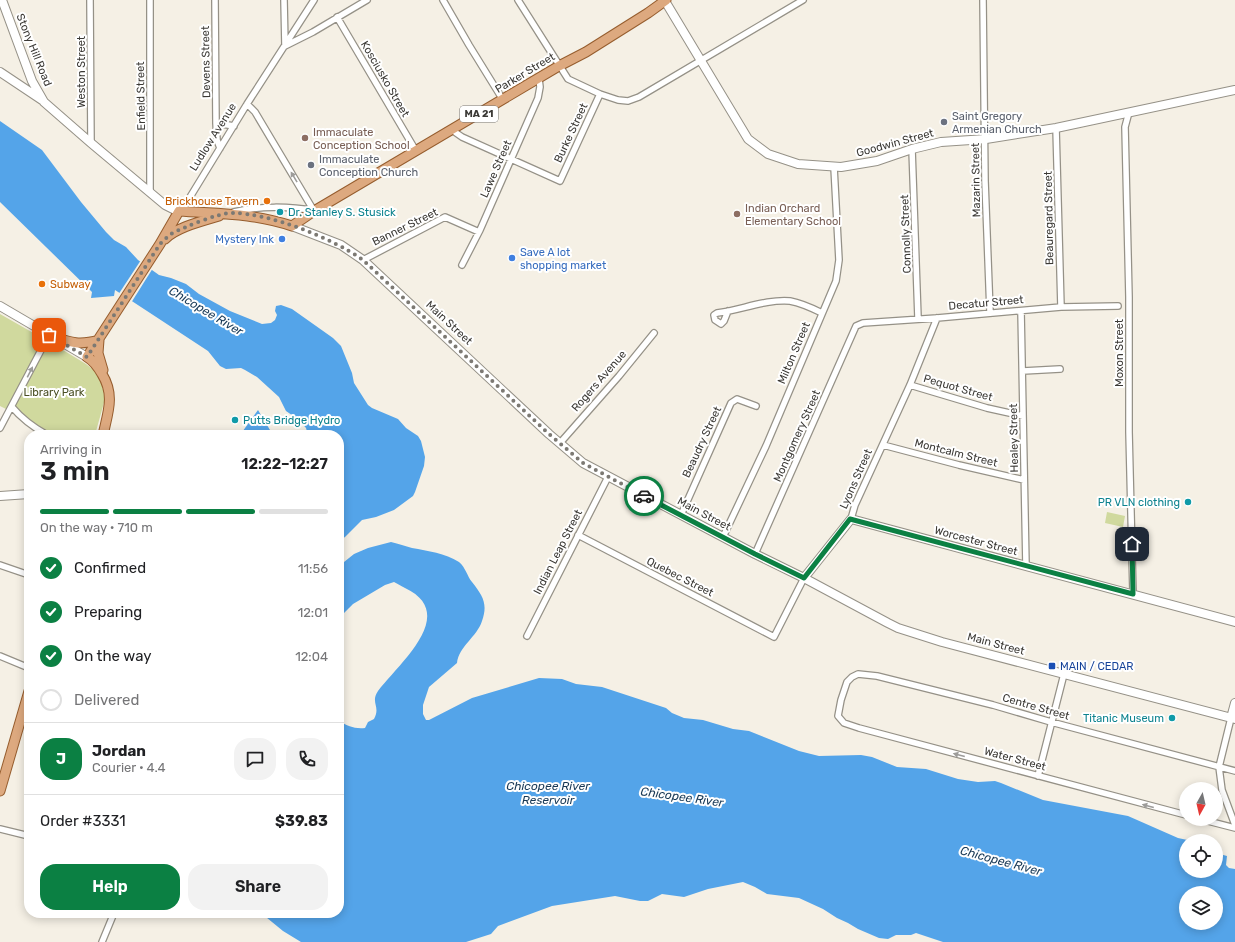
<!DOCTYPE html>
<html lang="en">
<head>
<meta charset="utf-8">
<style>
	:root { --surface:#fff; --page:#f2f2f2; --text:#202124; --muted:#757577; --line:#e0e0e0; --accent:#0b8043 }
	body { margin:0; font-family:Rubik,sans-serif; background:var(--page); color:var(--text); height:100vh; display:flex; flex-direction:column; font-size:15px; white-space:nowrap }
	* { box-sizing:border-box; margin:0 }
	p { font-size:13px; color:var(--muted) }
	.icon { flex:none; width:22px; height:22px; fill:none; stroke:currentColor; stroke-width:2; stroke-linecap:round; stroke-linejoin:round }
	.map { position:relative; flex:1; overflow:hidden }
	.drawer { position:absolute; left:24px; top:430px; width:320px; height:488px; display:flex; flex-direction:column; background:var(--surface); border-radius:16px; box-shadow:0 2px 10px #0003 }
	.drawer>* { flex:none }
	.needle { width:26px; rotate:188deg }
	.fabs { position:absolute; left:1179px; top:782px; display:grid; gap:8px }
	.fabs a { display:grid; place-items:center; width:44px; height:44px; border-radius:50%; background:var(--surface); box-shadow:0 2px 10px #0003; font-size:20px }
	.pin { position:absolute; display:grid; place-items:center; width:34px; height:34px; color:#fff; margin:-17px; border-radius:8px; box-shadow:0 2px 6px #0006 }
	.courier { position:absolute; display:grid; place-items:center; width:40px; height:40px; margin:-20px; border:3px solid #0b8043; border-radius:50%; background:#fff; color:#222; box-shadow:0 1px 5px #0007 }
	.overview em { font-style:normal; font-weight:600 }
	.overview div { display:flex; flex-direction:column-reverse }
	.overview { display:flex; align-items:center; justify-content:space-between; height:68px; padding:0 16px }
	h1 { font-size:26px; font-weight:600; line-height:30px }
	.bar { display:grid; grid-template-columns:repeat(4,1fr); gap:6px 4px; align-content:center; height:48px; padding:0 16px }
	.bar i { height:5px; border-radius:3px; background:var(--line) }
	.bar .current { background:var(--accent) }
	.bar p { grid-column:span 4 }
	.line { display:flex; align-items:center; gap:10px; padding:0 16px; border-top:1px solid var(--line) }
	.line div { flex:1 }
	.round { display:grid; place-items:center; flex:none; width:42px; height:42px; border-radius:16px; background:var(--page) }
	ol { padding:0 16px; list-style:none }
	li { display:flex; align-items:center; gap:12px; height:44px }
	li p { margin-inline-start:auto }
	li .icon { padding:4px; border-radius:50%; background:var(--accent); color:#fff; stroke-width:4 }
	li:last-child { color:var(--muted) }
	li i { width:22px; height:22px; border:2px solid var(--line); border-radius:50% }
	.button { display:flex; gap:8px; margin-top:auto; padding:8px 16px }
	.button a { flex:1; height:46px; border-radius:16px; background:var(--accent); color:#fff; font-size:16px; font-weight:600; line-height:46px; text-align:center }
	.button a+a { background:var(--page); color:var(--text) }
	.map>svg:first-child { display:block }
</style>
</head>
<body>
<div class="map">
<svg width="1235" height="942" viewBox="0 0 1235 942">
	<rect width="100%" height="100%" fill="#f5f0e5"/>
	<path fill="#d0d99e" d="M 0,314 L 58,347 L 86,364 L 96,372 L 102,385 L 105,399 L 95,435 L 48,435 L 13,407 L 10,411 L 0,406 Z
		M 1107,512 L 1125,516 L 1123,527 L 1105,523 Z"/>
	<path fill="#54a4e9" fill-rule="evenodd" d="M 0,121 L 42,150 L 81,202 L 106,232 L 114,240 L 126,247 L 138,260 L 159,275 L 171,278 L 186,284 L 199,294 L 230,311 L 262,324 L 271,323 L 275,320 L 277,315 L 275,311 L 276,306 L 281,305 L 292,309 L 333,338 L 341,346 L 352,373 L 354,383 L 368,405 L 372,408 L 398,419 L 406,428 L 418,436 L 421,441 L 425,457 L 424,466 L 415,492 L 413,496 L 394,510 L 376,517 L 362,520 L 345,537 L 339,541 L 339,435 L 308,435 L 306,428 L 299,420 L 286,411 L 279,397 L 257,377 L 245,370 L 241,368 L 226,369 L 220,366 L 208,351 L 115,290 L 114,296 L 91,298 L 92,292 L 0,202 Z
		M 258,410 L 273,435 L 240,435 Z
		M 391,542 C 399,544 405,546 412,548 C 428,551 445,553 459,562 C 466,568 467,576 472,582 C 483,596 488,604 482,621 C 477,637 459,646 457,663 L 429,687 L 423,705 L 423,714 L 426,720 L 429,720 L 472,698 L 539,678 L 562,679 L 576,684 L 602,687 L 666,708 L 672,713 L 684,718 L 703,720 L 733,729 L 749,731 L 799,751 L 819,756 L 861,755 L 872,757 L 897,767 L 926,769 L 958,779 L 978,782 L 995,781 L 1001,783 L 1043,800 L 1128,816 L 1178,838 L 1192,841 L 1186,841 L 1186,871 L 1216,871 L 1216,853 L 1227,856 L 1226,865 L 1229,868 L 1235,869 L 1235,942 L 943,942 L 916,933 L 911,935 L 896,935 L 888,939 L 879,938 L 858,929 L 848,923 L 837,918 L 823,909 L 799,898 L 767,894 L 755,887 L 743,882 L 708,889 L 684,897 L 662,894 L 648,901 L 640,901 L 615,896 L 552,906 L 498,926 L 491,934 L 466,942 L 301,942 L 283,931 L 261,913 L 339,913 L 339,721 C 348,726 354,729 365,728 L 368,722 L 374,719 C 381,706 370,703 378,691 C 398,664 460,614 405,588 C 401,586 398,584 394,582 L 385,585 L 353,604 L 339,618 L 339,566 L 354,554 L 368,548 ZM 1186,893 L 1216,893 L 1216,923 L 1186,923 Z"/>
	<path fill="#f5f0e5" d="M 141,260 L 153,268 L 131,303 L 118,295 Z"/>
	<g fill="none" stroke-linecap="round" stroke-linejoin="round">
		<g stroke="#959187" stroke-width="8">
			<path id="street" d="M 90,0 L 91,143
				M 150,0 L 150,192
				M 215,0 L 216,123 L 234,126
				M 284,0 L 285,46 L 313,32 L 367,0
				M 443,0 L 469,45 L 503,100
				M 518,0 L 568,79 L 600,94 L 618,100 L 628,101 L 639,97 L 803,0
				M 983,0 L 985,181 L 990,312
				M 337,17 L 416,151
				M 247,104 L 255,112 L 314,211
				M 1129,112 L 1125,127 L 1129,297 L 1129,432 L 1133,594
				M 216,123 L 217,140 L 220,148
				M 1056,128 L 1061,307
				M 452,130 L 462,137 L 560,181 L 600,94
				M 912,149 L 918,318
				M 179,211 L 187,202 L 247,104 L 314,0
				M 234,212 C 258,206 290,206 314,211
				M 363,260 L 445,217 L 479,232
				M 462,265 L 480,230 L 538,98 L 540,87 L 539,79
				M 728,311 L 724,321 L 721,324 L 715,320 L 714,315 L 717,313 C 741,310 766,299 790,301 C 801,303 812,308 822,313
				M 1021,311 L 1026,566
				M 1023,371 L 1060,369
				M 910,385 L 987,408 L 1023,416
				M 12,407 C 22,419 33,427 47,435
				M 0,428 L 49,335
				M 560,443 L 619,376 L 654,333
				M 883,445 L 959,465 L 1024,480
				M 681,515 L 731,403 L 737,399 L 756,406
				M 851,519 L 855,505 L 910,385 L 937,318
				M 578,535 L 774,637 L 804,578
				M 723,537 L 766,446 L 836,281 L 839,260 L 834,167
				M 755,554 L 856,326 L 863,323 L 937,318 L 1061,307 L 1118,306
				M 0,565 L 29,575
				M 527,636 L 608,477
				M 0,656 L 29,668
				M 1231,718 L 1219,767 L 1222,790 L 1235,825
				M 1038,776 L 1064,674
				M 1186,815 L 859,728 L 844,723 L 838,716 L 841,700 L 847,682 L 852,677 L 858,674 L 877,676 L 993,705 L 1051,722 L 1235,771
				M 1200,819 L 1235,828
				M 0,829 L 29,836
				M 102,942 L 114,913"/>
		</g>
		<g stroke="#959187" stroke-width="10">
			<path id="secondary" d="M 2,0 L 32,81 L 44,102 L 91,143 L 165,205 L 173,209 L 179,211
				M 665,1 L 748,139 L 768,154 L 798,164 L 841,167 L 877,161 L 912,149 L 941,142 L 986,139 L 1056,128 L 1235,90
				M 0,72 L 42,100
				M 292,226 L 341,245 L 363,260 L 549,434 L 583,463 L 755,554 L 804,578 L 888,623 L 898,628 L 942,642 L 1235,719
				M 0,306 L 87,357
				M 0,496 L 29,494
				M 804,578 L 851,519 L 1235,622
				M 1231,718 L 1235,703"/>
		</g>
		<g stroke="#965d2e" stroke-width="11">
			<path id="primary" d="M 165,239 C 177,227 203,221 219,216
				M 49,335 C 70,342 77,346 99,340
				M 99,340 L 98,353 L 103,370
				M 103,435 C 108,412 115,395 102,374 C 98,367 94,361 87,357 L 160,244 L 179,211 C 219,214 253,213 292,226 L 314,211 L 559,66 L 586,52 L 648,13 L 666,0
				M 0,791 L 29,691"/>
		</g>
		<use href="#street" stroke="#fff" stroke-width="5.5"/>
		<use href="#secondary" stroke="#fff" stroke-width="8"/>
		<use href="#primary" stroke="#dda97f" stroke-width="9"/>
	</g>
	<defs><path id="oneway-solid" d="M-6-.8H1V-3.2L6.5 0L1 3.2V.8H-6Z"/></defs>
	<g fill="#9d9c9a">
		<use href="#oneway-solid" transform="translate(294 177) rotate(-121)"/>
		<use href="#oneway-solid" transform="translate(30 372) rotate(-63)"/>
		<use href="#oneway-solid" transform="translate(959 755) rotate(-165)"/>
		<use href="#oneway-solid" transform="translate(1148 806) rotate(-165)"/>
	</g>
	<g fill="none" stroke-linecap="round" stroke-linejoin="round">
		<path stroke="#7c7973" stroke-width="4" stroke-dasharray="0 7.2" d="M 49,335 L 87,357 L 160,244 C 163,241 167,237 171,234 C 184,227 218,213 232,213 C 270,213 332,238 363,260 L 549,434 L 583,463 L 644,496"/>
		<path stroke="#0b8043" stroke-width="5" d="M 644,496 L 755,554 L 804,578 L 850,519 L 1133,594 L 1132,544"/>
	</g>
	<g fill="#6b7280" stroke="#fff" stroke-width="1.5">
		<circle cx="944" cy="122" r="4"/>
		<circle cx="311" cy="165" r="4"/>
	</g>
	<g fill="#8d6e63" stroke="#fff" stroke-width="1.5">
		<circle cx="305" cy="138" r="4"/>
		<circle cx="737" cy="214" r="4"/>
	</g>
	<g fill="#e8710a" stroke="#fff" stroke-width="1.5">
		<circle cx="267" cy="201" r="4"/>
		<circle cx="42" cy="284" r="4"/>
	</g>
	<g fill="#0f9aa8" stroke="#fff" stroke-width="1.5">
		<circle cx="280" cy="212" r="4"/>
		<circle cx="235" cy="420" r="4"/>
		<circle cx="1188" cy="502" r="4"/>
		<circle cx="1172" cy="718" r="4"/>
	</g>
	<g fill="#3f7fe0" stroke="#fff" stroke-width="1.5">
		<circle cx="282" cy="239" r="4"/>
		<circle cx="512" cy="258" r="4"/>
	</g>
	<rect fill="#1a4fb4" stroke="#fff" stroke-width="1.5" x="1048" y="662" width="8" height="8" rx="2"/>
	<g text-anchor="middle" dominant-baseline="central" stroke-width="4" stroke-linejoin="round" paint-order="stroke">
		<rect fill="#fff" stroke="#767472" stroke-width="1" x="460" y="106" width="38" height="16" rx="3"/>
		<g font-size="10" font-weight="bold" fill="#3b3935">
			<text x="479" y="114">MA 21</text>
		</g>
		<g font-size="11" fill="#3b3935" stroke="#fff">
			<text transform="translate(34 50) rotate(68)">Stony Hill Road</text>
			<text transform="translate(206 62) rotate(-91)">Devens Street</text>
			<text transform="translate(81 72) rotate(-90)">Weston Street</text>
			<text transform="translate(525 73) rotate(-31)">Parker Street</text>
			<text transform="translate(385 79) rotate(60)">Kosciusko Street</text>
			<text transform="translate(141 96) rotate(-91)">Enfield Street</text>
			<text transform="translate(571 133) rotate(-65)">Burke Street</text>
			<text transform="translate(213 137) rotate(-58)">Ludlow Avenue</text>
			<text transform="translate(895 143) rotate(-15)">Goodwin Street</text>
			<text transform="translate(496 169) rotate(-66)">Lawe Street</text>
			<text transform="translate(976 180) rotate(-91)">Mazarin Street</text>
			<text transform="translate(1049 218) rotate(-91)">Beauregard Street</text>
			<text transform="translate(405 227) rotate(-26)">Banner Street</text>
			<text transform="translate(906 234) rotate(-92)">Connolly Street</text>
			<text transform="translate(986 303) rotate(-5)">Decatur Street</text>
			<text transform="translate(449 323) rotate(43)">Main Street</text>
			<text transform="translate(794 353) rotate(-67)">Milton Street</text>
			<text transform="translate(1119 353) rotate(-90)">Moxon Street</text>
			<text transform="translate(599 381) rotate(-49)">Rogers Avenue</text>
			<text transform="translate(958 388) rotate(16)">Pequot Street</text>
			<text transform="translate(797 436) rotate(-66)">Montgomery Street</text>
			<text transform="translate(1014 438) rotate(-91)">Healey Street</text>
			<text transform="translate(702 442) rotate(-65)">Beaudry Street</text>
			<text transform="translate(956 453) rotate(14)">Montcalm Street</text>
			<text transform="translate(856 479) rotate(-66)">Lyons Street</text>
			<text transform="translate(704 514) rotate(28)">Main Street</text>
			<text transform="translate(976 541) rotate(15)">Worcester Street</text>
			<text transform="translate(558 552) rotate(-63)">Indian Leap Street</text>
			<text transform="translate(680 577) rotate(27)">Quebec Street</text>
			<text transform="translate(996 644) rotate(15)">Main Street</text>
			<text transform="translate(1036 707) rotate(16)">Centre Street</text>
			<text transform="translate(1015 759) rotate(15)">Water Street</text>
		</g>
		<g font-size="11" fill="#5b616d" stroke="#fff" text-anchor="start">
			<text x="952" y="116">Saint Gregory<tspan x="952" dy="13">Armenian Church</tspan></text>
			<text x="319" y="159">Immaculate<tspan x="319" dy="13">Conception Church</tspan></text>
		</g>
		<g font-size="11" fill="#785e54" stroke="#fff" text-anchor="start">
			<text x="313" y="132">Immaculate<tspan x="313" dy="13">Conception School</tspan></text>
			<text x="745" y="208">Indian Orchard<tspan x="745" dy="13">Elementary School</tspan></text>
		</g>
		<g font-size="11" fill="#c56008" stroke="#fff" text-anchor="end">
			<text x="259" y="201">Brickhouse Tavern</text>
			<text x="50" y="284" text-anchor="start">Subway</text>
		</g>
		<g font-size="11" fill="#0d838f" stroke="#fff" text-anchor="start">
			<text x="288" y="212">Dr. Stanley S. Stusick</text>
			<text x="243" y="420">Putts Bridge Hydro</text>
			<text x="1180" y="502" text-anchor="end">PR VLN clothing</text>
			<text x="1164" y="718" text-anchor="end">Titanic Museum</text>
		</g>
		<g font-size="11" fill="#366cbe" stroke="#fff" text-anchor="end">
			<text x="274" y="239">Mystery Ink</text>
			<text x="520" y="252" text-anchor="start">Save A lot<tspan x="520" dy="13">shopping market</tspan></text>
		</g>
		<g font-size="11" fill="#4a4f24" stroke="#fff">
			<text x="54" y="392">Library Park</text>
		</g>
		<g font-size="11" fill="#164399" stroke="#fff" text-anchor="start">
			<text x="1060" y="666">MAIN / CEDAR</text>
		</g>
		<g font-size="12" font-style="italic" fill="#173855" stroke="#fff">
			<text transform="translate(206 311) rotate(31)">Chicopee River</text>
			<text x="548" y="786">Chicopee River<tspan x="548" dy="14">Reservoir</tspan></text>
			<text transform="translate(682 797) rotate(8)">Chicopee River</text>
			<text transform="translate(1001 861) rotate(15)">Chicopee River</text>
		</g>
	</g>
</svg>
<div class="fabs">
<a><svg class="needle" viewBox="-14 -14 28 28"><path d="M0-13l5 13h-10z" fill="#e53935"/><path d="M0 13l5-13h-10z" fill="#757577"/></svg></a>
<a><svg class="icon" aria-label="locate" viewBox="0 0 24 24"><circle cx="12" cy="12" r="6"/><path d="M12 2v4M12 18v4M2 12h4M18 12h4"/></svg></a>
<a><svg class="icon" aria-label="layers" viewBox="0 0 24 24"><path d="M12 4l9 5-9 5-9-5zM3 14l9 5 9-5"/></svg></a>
</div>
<div class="pin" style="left:49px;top:335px;background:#ea580c"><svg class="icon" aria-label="bag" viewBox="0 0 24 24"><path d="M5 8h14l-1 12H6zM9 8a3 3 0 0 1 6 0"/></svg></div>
<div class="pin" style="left:1132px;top:544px;background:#1f2937"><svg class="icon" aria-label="home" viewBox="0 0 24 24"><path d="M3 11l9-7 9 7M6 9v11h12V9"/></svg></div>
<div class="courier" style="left:644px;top:496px"><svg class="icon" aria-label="car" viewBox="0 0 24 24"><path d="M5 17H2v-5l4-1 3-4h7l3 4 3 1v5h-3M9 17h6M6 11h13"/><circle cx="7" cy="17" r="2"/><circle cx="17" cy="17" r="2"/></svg></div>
<section class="drawer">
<div class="overview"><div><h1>3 min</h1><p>Arriving in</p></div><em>12:22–12:27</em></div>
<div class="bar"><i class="current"></i><i class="current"></i><i class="current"></i><i></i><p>On the way · 710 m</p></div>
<ol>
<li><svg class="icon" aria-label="check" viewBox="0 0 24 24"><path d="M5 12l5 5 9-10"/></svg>Confirmed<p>11:56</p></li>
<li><svg class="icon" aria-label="check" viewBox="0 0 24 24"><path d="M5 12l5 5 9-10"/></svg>Preparing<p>12:01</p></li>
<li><svg class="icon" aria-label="check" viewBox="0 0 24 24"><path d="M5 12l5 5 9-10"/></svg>On the way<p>12:04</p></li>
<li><i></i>Delivered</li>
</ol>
<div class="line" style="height:72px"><b class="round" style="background:var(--accent);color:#fff">J</b><div><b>Jordan</b><p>Courier · 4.4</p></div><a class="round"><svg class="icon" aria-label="chat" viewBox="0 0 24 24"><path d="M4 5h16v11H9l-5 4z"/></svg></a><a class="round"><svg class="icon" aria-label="phone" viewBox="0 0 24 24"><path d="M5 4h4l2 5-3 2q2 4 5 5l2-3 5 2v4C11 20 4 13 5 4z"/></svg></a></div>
<div class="line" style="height:52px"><div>Order #3331</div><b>$39.83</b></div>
<div class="button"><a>Help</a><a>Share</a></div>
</section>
</div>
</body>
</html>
